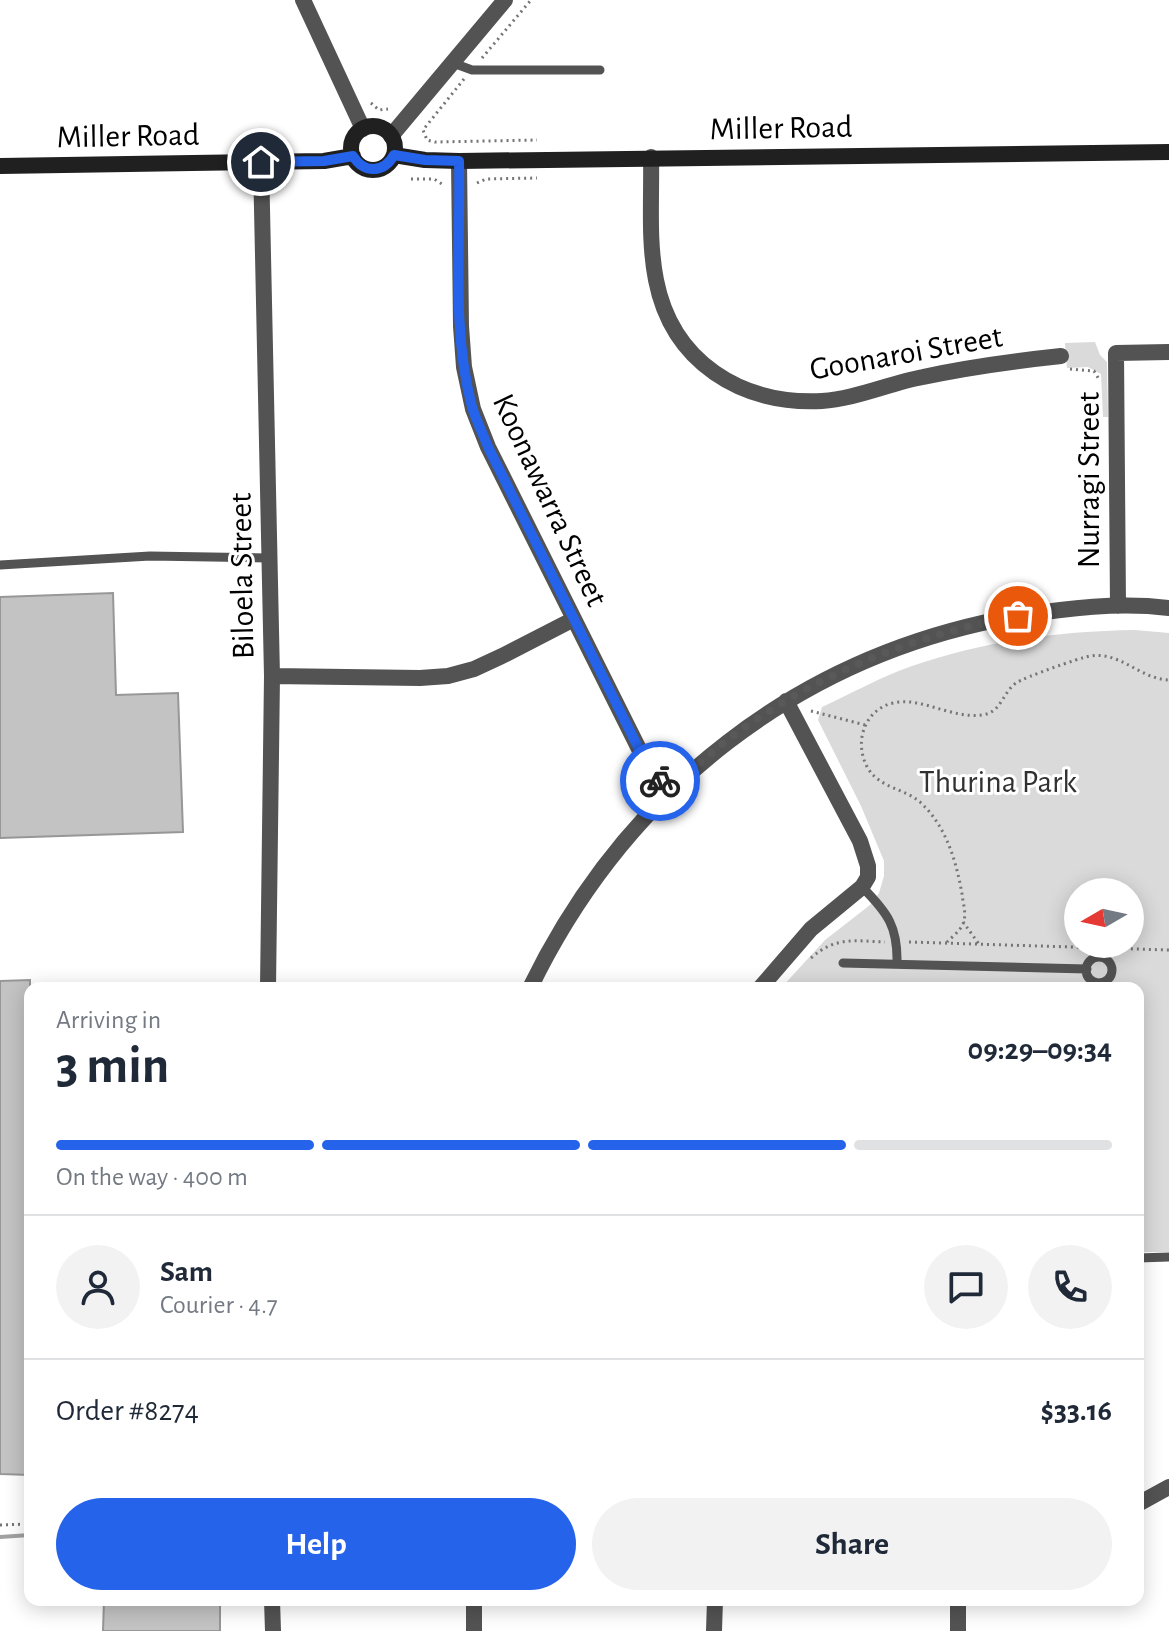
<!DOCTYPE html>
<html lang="en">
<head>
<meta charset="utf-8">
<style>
	:root { --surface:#fff; --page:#f2f2f3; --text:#1f2937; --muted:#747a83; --line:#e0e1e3; --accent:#2563eb }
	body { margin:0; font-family:"Alegreya Sans",sans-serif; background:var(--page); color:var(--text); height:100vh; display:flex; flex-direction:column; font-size:30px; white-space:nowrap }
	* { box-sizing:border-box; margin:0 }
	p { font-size:26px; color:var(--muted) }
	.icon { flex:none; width:44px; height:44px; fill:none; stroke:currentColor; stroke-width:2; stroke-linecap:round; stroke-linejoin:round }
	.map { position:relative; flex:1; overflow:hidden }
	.side { position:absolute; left:24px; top:982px; width:1120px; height:624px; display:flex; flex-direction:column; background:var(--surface); border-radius:16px; box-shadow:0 4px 20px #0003 }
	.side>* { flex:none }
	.needle { width:52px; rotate:261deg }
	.tools { position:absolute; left:1064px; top:878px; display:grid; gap:16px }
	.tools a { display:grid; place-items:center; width:80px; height:80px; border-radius:50%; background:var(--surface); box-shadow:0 4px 20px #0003; font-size:40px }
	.pin { position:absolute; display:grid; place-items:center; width:68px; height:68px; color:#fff; margin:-34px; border:4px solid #fff; border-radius:50%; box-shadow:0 2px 8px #0007 }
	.courier { position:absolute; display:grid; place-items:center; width:80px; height:80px; margin:-40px; border:6px solid #2563eb; border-radius:50%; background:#fff; color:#222; box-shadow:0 2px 10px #0007 }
	.headline em { font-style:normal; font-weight:700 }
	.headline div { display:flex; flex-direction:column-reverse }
	.headline { display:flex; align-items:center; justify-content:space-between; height:136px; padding:0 32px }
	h1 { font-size:52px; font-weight:700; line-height:60px }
	.bar { display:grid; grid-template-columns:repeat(4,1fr); gap:12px 8px; align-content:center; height:96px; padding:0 32px }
	.bar i { height:10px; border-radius:6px; background:var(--line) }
	.bar .selected { background:var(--accent) }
	.bar p { grid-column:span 4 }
	.line { display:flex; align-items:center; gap:20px; padding:0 32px; border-top:2px solid var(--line) }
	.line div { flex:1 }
	.round { display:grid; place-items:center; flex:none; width:84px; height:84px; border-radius:42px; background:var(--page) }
	.cta { display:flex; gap:16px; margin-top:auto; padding:16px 32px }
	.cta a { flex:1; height:92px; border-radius:48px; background:var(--accent); color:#fff; font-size:32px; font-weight:700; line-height:92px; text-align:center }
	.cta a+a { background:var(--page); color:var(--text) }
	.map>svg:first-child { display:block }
</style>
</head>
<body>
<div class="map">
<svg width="1169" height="1631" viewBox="0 0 1169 1631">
	<rect width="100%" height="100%" fill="#fff"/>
	<path fill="#dadada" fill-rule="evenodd" d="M 1095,342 L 1100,355 L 1107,362 L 1108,417 L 1103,417 L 1101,374 L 1088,367 L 1067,368 L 1065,343 Z
		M 1135,630 L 1169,633 L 1169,1252 L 1138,1252 L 1138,988 L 781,988 L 825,940 L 870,905 L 879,893 L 884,876 L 884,861 L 861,806 L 818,720 L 822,707 C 852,693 881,677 912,666 C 984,641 1060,631 1135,630 ZM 1078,892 L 1130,892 L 1130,944 L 1078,944 Z"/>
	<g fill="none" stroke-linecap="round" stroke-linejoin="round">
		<path stroke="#a1a1a1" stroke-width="4" d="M 0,1537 L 30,1535"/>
	</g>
	<path fill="#c3c3c3" stroke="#979797" stroke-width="2" d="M 113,593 L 116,695 L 178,693 L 183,832 L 0,838 L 0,597 Z
		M 30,980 L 30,1475 L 0,1474 L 0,981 Z
		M 104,1600 L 220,1600 L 220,1631 L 103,1631 Z"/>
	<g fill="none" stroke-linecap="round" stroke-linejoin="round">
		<path stroke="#757575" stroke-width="3" stroke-dasharray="2 4" stroke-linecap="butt" d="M 482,58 L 531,0
			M 464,79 L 423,130 L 427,140 L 435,142 L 537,140
			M 371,103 L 379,110 L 388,109
			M 411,179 L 434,179 L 442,184
			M 477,183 L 486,179 L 537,178
			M 1070,369 L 1094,371 L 1100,381
			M 811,711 L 865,725
			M 963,922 L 979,944
			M 909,942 L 1169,950
			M 947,942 C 952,937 960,931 963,924 C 967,914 963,904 962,894 C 956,860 946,826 920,802 C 905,789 881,788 869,770 C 853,745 863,710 893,703 C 920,696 951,719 982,715 C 1001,713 1003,692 1016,683 C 1025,677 1079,658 1090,656 C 1120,651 1140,679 1169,680
			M 811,958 C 836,936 855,941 885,942
			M 0,1525 L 30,1524"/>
		<path stroke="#535353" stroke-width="9" d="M 453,63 L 472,70 L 600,70
			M 0,565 L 150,556 L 269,558
			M 862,887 C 888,913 898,927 897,964
			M1086 970a13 13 0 1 1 26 0a13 13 0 1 1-26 0Z
			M 843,963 L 1087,969
			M 1138,1258 L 1169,1257"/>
		<path stroke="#535353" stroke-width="16" d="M 391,136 L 505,0
			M 651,157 C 652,198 648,240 656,280 C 672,362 741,405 822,401 C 855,399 890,383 923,377 C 969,367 1014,361 1061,356
			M 459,161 L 461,326 L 464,367 L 473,409 L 488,447 L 644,759 L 668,792
			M 261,162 L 272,676 L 268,988
			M 1118,606 L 1116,353 L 1169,352
			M 272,676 L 420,678 L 448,676 L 474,669 L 502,656 L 574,619
			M 530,988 C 626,790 799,654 1018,616 C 1067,608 1119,602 1169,608
			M 760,988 L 811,929 L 862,887 L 868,877 L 868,866 L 860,841 L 786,701
			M 1138,1504 L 1169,1487
			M 272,1600 L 273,1631
			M 474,1600 L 474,1631
			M 714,1631 L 715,1600
			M 958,1631 L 958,1600"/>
		<path stroke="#535353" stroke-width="16" d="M 303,0 L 363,129"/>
		<path stroke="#202020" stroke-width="16" d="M351 148a22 22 0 1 1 44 0a22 22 0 1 1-44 0Z
			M 394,155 L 425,160 L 459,161 L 1169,152
			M 0,166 L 324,161 L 353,156"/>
	</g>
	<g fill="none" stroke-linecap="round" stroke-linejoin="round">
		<path stroke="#595959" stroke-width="8" stroke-dasharray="0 14.4" d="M 660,781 L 668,792 C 691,771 713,750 738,732 C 821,672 918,634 1018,616"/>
		<path stroke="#2563eb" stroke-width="10" d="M 261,162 L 324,161 L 353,156 C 364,174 384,173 394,155 L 425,160 L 459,161 C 461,242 451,328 472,407 C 476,420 483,434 488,447 L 644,759 L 660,781"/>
	</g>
	<g text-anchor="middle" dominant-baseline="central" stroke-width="6" stroke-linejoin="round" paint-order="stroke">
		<g font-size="32" fill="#000" stroke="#fff">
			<text transform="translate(781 128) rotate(-1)">Miller Road</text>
			<text transform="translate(128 136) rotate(-1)">Miller Road</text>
			<text transform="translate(906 353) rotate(-10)">Goonaroi Street</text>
			<text transform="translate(1089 480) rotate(-90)">Nurragi Street</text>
			<text transform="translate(550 500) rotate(65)">Koonawarra Street</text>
			<text transform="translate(242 576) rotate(-91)">Biloela Street</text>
		</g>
		<g font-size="32" fill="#313131" stroke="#fff">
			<text x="998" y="782">Thurina Park</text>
		</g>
	</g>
</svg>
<div class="tools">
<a><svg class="needle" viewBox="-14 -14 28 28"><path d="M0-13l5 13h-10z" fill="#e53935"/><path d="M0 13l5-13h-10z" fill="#747a83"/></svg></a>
</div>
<div class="pin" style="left:1018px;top:616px;background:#ea580c"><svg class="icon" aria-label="bag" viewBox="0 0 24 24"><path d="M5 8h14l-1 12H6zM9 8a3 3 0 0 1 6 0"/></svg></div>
<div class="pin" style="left:261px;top:162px;background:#1f2937"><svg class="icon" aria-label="home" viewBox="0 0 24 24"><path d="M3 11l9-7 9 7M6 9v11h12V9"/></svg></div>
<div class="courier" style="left:660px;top:781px"><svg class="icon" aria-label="bike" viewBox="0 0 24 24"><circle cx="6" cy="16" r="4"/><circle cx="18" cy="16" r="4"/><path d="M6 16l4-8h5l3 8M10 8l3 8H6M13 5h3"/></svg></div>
<section class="side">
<div class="headline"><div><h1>3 min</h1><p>Arriving in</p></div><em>09:29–09:34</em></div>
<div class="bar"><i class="selected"></i><i class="selected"></i><i class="selected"></i><i></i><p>On the way · 400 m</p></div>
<div class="line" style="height:144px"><a class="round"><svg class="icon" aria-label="person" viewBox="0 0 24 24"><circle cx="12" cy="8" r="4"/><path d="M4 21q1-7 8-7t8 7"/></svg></a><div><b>Sam</b><p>Courier · 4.7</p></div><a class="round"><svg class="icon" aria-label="chat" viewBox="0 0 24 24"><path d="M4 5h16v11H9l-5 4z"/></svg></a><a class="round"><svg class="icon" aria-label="phone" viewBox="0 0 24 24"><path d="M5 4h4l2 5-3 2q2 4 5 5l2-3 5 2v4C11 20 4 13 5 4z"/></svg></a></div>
<div class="line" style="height:104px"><div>Order #8274</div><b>$33.16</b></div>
<div class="cta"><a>Help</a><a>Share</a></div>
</section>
</div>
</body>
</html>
